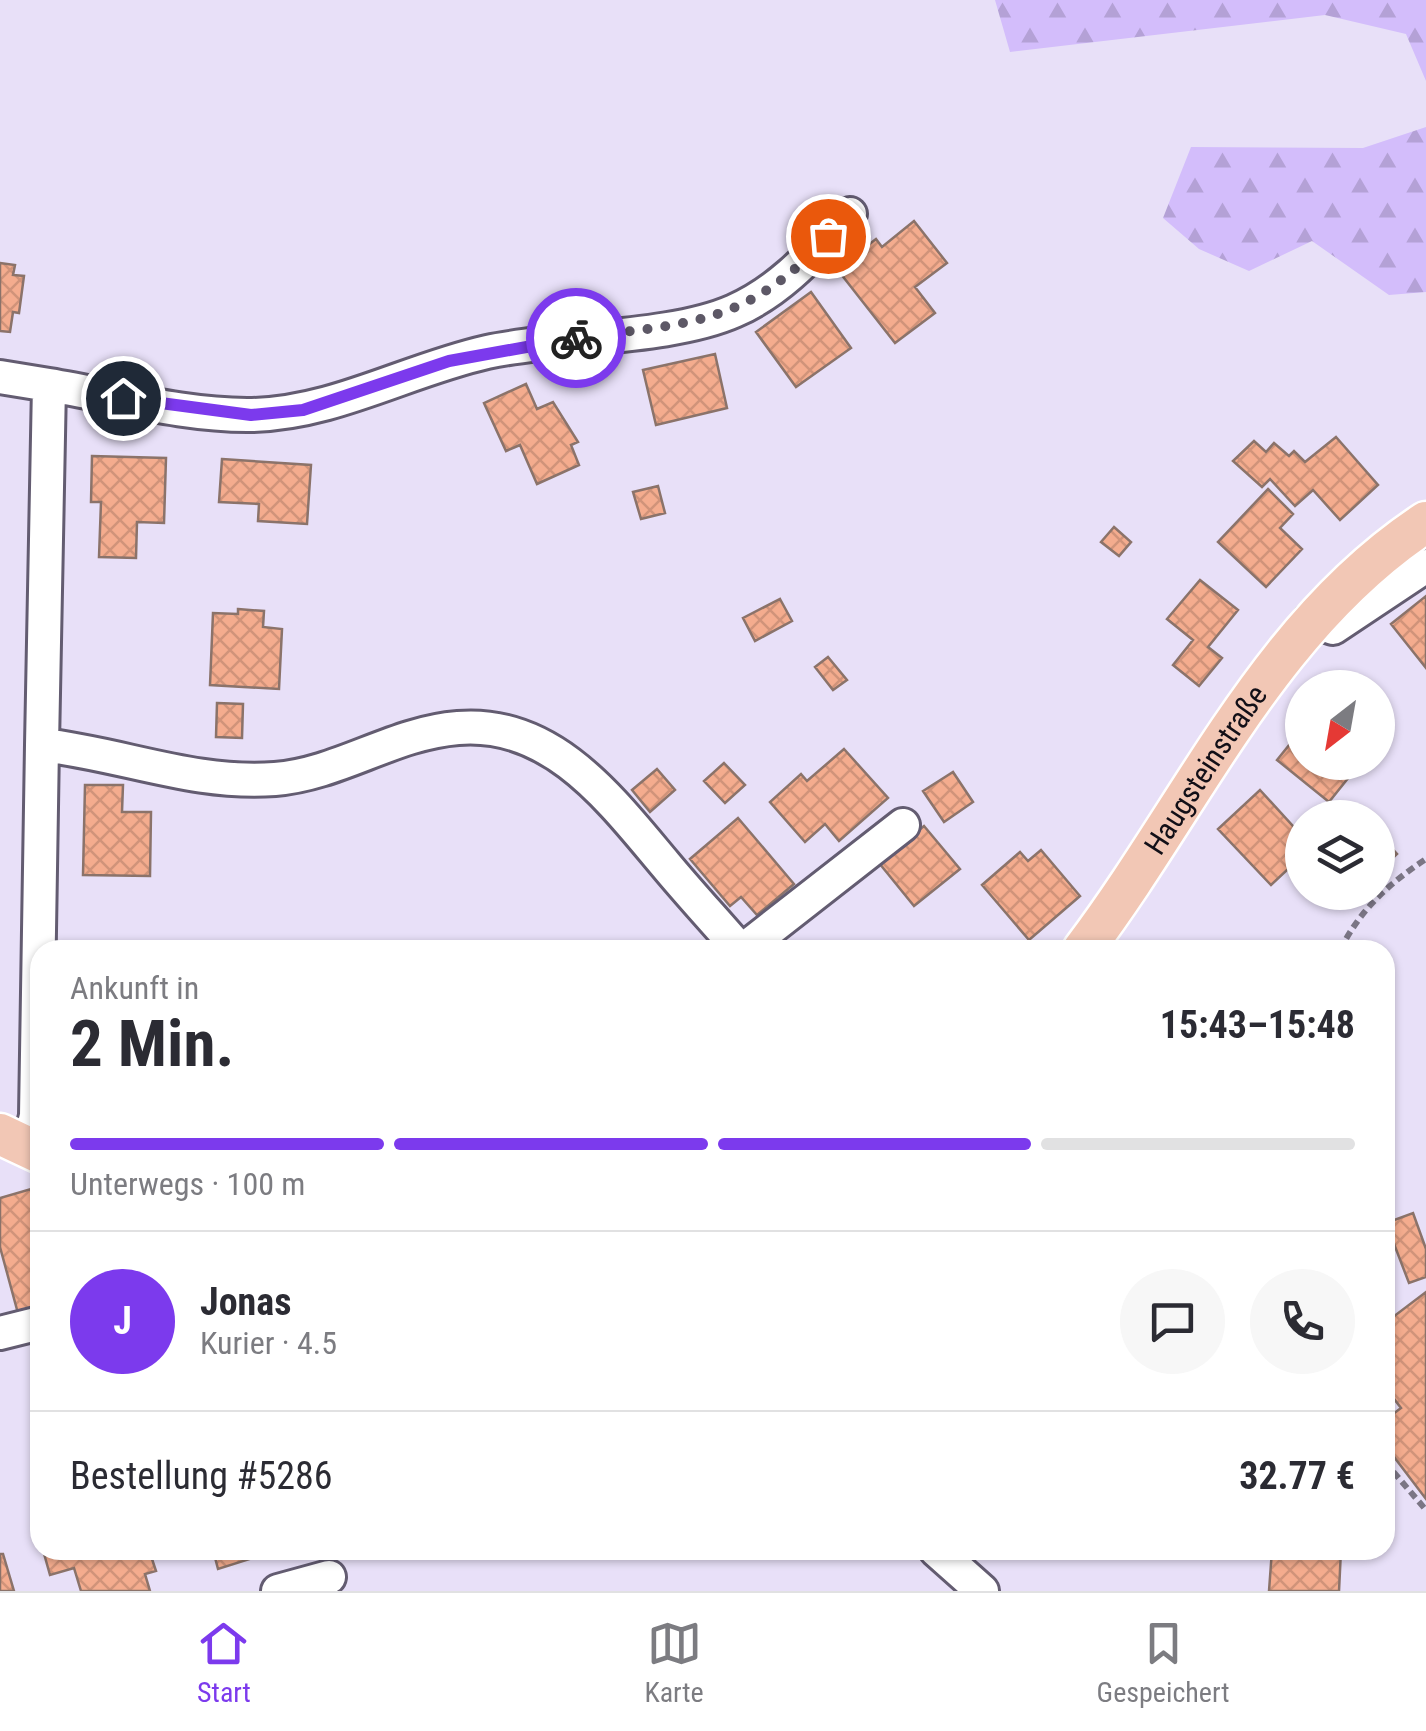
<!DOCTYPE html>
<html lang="de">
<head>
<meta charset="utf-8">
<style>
	:root { --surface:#fff; --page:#f7f7f7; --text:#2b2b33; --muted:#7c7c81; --line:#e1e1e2; --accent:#7c3aed }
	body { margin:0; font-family:"Roboto Condensed",sans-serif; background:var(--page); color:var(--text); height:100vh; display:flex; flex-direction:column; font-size:38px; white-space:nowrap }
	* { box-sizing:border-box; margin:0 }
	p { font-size:32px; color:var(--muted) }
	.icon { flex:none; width:55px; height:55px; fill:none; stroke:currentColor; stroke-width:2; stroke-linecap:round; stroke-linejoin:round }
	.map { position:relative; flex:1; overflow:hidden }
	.sheet { position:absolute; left:30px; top:940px; width:1365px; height:620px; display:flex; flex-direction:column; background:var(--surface); border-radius:30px; box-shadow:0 2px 8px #0004 }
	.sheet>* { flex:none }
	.needle { width:65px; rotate:211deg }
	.fabs { position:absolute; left:1285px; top:670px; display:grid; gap:20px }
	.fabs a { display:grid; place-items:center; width:110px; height:110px; border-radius:50%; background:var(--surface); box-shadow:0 2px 8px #0004; font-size:50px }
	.pin { position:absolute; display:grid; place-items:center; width:85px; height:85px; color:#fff; margin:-42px; border:5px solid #fff; border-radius:50%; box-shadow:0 2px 10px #0007 }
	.courier { position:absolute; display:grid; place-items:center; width:100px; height:100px; margin:-50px; border:8px solid #7c3aed; border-radius:50%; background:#fff; color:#222; box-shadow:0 2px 12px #0007 }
	.head em { font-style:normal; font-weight:700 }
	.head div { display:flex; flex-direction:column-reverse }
	.head { display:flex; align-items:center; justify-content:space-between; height:170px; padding:0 40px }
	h1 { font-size:65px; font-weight:700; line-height:75px }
	.bar { display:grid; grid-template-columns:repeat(4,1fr); gap:15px 10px; align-content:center; height:120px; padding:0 40px }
	.bar i { height:12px; border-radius:8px; background:var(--line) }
	.bar .current { background:var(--accent) }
	.bar p { grid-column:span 4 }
	.line { display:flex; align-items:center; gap:25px; padding:0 40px; border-top:2px solid var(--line) }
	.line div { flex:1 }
	.round { display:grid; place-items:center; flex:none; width:105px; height:105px; border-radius:52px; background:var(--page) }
	.menu { display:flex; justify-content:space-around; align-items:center; height:140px; border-top:2px solid var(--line); background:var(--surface); font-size:28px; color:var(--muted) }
	.menu a { display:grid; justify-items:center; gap:5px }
	.menu .current { color:var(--accent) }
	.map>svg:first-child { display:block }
</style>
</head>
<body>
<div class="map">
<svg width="1426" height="1591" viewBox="0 0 1426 1591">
	<defs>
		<pattern id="forest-firs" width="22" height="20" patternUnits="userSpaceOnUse" patternTransform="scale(2.5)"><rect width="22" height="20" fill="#d3bdfb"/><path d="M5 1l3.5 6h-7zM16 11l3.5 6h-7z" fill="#b4a1d6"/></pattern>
		<pattern id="building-cross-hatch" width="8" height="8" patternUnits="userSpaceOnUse" patternTransform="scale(2.5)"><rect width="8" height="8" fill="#f4ac8e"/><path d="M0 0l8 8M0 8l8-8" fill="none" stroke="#d0937a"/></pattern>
	</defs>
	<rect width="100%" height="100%" fill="#e8e0f8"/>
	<path fill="url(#forest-firs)" d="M 995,0 L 1426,0 L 1426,81 L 1406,34 L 1325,15 L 1010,52 Z
		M 1426,127 L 1426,292 L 1389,295 L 1312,241 L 1249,271 L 1199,249 L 1163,218 L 1191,147 L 1363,148 Z"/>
	<path fill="url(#building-cross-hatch)" stroke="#8b736a" stroke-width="2.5" d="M 914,221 L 947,263 L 915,287 L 935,313 L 895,343 L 837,269 L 876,239 L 882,247 Z
		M 0,263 L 15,265 L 13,275 L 24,276 L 19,313 L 13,312 L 10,332 L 0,331 Z
		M 811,292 L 851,348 L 796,387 L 756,332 Z
		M 715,354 L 727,408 L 656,425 L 643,370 Z
		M 526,384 L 537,409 L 553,402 L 578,442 L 571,445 L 579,465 L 537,484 L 520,445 L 506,451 L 484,403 Z
		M 1336,437 L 1378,485 L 1340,520 L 1313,490 L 1295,506 L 1270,479 L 1262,487 L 1233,461 L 1254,441 L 1266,452 L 1274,443 L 1289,456 L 1294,451 L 1305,462 Z
		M 92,456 L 166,458 L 164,523 L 137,522 L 136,558 L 99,557 L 101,502 L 91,502 Z
		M 222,459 L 311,465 L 307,524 L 258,521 L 259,504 L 219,502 Z
		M 658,486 L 665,513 L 641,519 L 633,492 Z
		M 1268,489 L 1293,514 L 1280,528 L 1302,549 L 1266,587 L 1218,542 Z
		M 1114,527 L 1131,542 L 1119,556 L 1101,542 Z
		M 1200,580 L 1238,610 L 1208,647 L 1222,658 L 1199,686 L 1173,665 L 1193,640 L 1167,619 Z
		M 1426,596 L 1426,668 L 1391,624 Z
		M 780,599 L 792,621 L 755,641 L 743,618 Z
		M 238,609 L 264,611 L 263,627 L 282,629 L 279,689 L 210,685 L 213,613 L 238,614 Z
		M 828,657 L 847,680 L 833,690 L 815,667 Z
		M 217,703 L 243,704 L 242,738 L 216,737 Z
		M 1302,729 L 1302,762 L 1361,762 L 1329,802 L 1277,760 Z
		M 844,749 L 888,798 L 839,841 L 825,824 L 805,842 L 770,802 L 801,774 L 807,781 Z
		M 724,763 L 745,785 L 725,803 L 704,781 Z
		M 657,769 L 675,790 L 650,812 L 632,790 Z
		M 953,772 L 973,802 L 944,822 L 923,791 Z
		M 85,785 L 123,785 L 122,812 L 151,812 L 150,876 L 83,875 Z
		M 1260,790 L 1302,836 L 1302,856 L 1271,885 L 1218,829 Z
		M 738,818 L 794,884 L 757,915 L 741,897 L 730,906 L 690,859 Z
		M 924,826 L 960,869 L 914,906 L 879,863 Z
		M 1378,833 L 1397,854 L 1378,872 Z
		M 1041,850 L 1080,896 L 1029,940 L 982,885 L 1020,852 L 1028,861 Z
		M 31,1189 L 40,1221 L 40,1312 L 19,1317 L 0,1247 L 0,1198 Z
		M 1413,1213 L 1426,1249 L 1426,1277 L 1409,1283 L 1386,1223 Z
		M 1426,1292 L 1426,1499 L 1385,1445 L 1385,1420 L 1401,1408 L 1385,1387 L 1385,1323 Z
		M 43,1550 L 149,1550 L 156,1571 L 145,1574 L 150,1591 L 81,1591 L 74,1568 L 50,1575 Z
		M 213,1550 L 278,1550 L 218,1569 Z
		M 1272,1550 L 1341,1550 L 1339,1591 L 1269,1591 Z
		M 0,1554 L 3,1554 L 14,1591 L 0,1591 Z"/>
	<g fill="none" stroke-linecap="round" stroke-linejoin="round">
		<g stroke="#635c71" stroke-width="38">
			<path id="minor" d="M 0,377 L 49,385 L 42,745 C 122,754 193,785 275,779 C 339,774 393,733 458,728 C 552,720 611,800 665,864 C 689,893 715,921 740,950
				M 49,385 C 115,396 185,416 252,415 C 335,413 407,370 487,352 C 560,336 671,339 734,311 C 782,290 815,251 850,214
				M 1310,620 L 1333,628 L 1426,566
				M 743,950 L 903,825
				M 28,1148 L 36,1116 L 42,745
				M 0,1333 L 40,1323
				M 936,1550 L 982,1591
				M 278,1591 L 329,1577"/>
		</g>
		<g stroke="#fff" stroke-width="45">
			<g id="major">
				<path id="s1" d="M 1083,950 C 1194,803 1268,626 1426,522"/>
				<path d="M 0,1134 L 40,1153"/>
			</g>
		</g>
		<path stroke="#7b7685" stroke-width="6" stroke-dasharray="8 5" stroke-linecap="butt" d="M 1340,950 C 1361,909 1388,884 1426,859
			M 1385,1462 L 1426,1510"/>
		<use href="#minor" stroke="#fff" stroke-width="32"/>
		<use href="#major" stroke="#f2c7b5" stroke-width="40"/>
	</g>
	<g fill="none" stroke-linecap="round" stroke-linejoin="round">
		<path stroke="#5d5866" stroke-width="10" stroke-dasharray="0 18" d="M 576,338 C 689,323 747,326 828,236"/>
		<path stroke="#7c3aed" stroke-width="12" d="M 123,398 L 251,415 L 303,410 L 449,361 L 576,338"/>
	</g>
	<g text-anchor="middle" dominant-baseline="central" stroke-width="8" stroke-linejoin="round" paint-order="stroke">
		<g font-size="30" fill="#120f17" stroke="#f4effe">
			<text stroke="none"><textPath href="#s1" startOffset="218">Haugsteinstraße</textPath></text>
		</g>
	</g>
</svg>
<div class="fabs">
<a><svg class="needle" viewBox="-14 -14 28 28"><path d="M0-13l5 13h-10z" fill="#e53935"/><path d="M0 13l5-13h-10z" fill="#7c7c81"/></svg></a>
<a><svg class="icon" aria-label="layers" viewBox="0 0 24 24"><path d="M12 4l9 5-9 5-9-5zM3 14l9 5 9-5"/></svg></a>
</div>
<div class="pin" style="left:828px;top:236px;background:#ea580c"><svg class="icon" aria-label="bag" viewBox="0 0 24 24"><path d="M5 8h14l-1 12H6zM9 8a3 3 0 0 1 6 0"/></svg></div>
<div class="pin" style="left:123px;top:398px;background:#1f2937"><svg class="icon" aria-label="home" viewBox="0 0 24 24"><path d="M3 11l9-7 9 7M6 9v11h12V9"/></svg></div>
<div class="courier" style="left:576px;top:338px"><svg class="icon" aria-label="bike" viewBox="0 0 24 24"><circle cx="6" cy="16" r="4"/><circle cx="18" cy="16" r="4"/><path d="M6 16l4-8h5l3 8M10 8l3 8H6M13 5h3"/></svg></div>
<section class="sheet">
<div class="head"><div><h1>2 Min.</h1><p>Ankunft in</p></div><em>15:43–15:48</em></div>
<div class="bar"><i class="current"></i><i class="current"></i><i class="current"></i><i></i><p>Unterwegs · 100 m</p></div>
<div class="line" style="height:180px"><b class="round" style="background:var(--accent);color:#fff">J</b><div><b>Jonas</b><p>Kurier · 4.5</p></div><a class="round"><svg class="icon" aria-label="chat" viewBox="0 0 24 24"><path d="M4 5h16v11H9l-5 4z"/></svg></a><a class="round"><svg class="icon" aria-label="phone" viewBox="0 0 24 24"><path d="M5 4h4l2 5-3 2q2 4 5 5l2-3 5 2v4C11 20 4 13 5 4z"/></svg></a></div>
<div class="line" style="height:130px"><div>Bestellung #5286</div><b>32.77 €</b></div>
</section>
</div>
<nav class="menu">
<a class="current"><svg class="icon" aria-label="home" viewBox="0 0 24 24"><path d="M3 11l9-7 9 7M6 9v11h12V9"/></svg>Start</a>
<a><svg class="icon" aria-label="map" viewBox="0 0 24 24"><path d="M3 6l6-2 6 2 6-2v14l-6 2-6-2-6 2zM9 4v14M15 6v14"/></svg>Karte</a>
<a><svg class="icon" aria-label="saved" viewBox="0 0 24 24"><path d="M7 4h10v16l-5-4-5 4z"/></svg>Gespeichert</a>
</nav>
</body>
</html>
